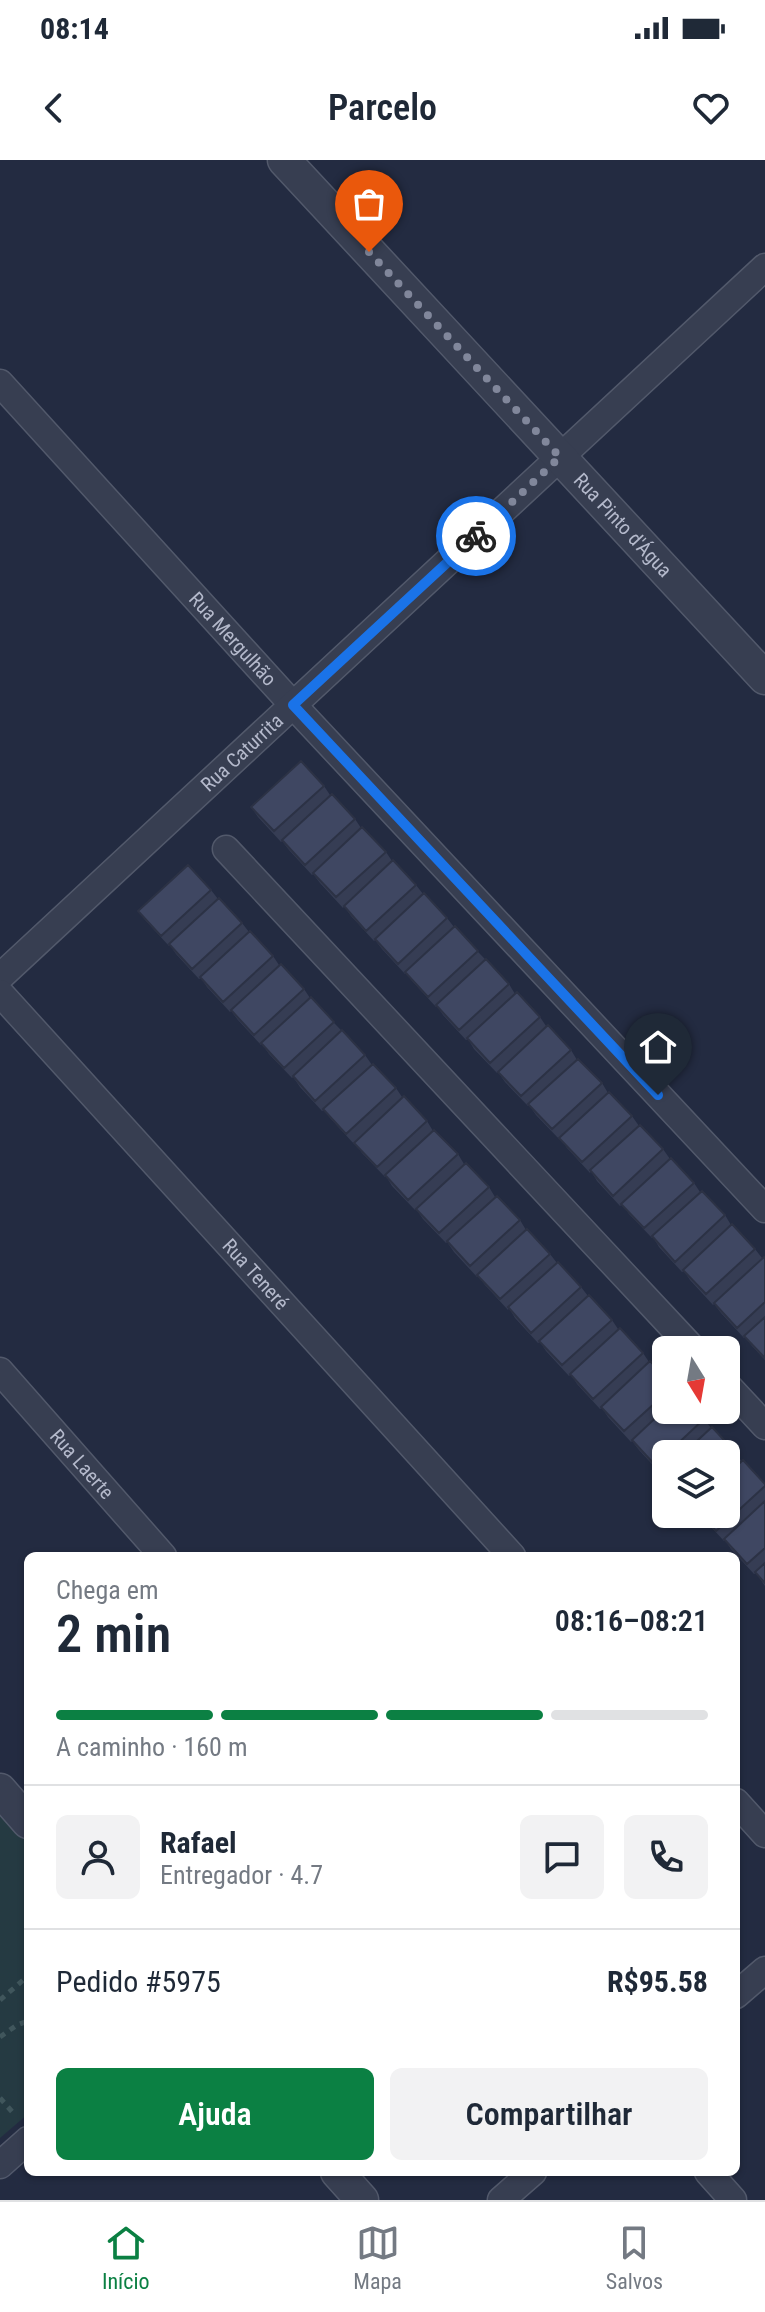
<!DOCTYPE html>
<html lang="pt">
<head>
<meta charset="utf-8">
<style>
	:root { --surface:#fff; --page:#f2f2f3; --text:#1f2937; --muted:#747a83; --line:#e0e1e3; --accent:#0b8043 }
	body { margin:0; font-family:"Roboto Condensed",sans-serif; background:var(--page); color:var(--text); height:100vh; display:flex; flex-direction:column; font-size:30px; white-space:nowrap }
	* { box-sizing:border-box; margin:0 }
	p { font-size:26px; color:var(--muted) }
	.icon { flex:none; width:44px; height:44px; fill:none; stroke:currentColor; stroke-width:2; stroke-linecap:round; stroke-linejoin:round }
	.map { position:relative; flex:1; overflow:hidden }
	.details { position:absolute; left:24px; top:1392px; width:716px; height:624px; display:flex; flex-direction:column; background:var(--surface); border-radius:12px; box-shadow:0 2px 6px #0004 }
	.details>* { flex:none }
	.needle { width:52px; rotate:169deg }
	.fabs { position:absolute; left:652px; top:1176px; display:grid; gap:16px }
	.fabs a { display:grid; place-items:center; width:88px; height:88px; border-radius:12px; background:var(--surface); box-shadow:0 2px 6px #0004; font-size:40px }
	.pin { position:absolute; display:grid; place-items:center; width:68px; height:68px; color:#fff; margin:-82px -34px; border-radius:50% 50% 50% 0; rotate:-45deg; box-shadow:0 0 8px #0007 }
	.pin .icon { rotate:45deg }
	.courier { position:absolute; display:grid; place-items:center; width:80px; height:80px; margin:-40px; border:6px solid #1a73e8; border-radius:50%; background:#fff; color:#222; box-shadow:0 2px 10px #0007 }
	.overview em { font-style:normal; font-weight:600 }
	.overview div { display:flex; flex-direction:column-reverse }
	.overview { display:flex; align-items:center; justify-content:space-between; height:136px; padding:0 32px }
	h1 { font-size:52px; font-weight:600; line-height:60px }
	.bar { display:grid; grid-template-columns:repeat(4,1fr); gap:12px 8px; align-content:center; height:96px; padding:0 32px }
	.bar i { height:10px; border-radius:6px; background:var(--line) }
	.bar .active { background:var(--accent) }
	.bar p { grid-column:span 4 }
	.line { display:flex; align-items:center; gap:20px; padding:0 32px; border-top:2px solid var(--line) }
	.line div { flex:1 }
	.round { display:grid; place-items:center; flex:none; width:84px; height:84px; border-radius:12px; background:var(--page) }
	.cta { display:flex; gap:16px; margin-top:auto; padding:16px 32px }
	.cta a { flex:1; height:92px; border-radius:12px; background:var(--accent); color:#fff; font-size:32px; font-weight:600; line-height:92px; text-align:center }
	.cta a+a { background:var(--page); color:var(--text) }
	.status { display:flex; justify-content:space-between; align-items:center; height:56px; padding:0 40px; background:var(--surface); direction:ltr }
	.status svg { height:22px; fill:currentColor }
	header { display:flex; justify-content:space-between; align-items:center; height:104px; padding:0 32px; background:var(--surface); font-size:36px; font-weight:600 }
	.dock { display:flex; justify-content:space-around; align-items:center; height:112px; border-top:2px solid var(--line); background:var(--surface); font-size:22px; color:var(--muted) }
	.dock a { display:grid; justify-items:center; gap:4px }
	.dock .active { color:var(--accent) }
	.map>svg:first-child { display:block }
</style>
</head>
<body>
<div class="status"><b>08:14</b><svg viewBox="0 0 49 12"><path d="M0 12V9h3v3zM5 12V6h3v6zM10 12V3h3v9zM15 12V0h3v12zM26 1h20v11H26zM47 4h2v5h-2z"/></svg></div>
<header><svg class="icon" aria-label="back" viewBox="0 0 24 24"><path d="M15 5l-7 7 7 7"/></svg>Parcelo<svg class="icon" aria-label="heart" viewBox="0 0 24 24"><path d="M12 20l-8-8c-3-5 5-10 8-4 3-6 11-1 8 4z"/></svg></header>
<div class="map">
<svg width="765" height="2040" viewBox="0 0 765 2040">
	<rect width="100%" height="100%" fill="#232b41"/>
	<path fill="#253a42" d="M 0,1650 L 28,1682 L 28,1954 L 0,1978 Z"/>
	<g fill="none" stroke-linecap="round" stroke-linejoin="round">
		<g stroke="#52596b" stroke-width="29">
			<g id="minor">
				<path id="s1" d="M 0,223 L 293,545 L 765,1049"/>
				<path d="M 226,689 L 694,1190"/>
				<path id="s2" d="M 0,817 L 765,107"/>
				<path id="s3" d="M 0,833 L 512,1396"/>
				<path id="s4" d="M 0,1211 L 163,1396"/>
				<path d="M 726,1224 L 765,1266"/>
				<path d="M 736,1642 L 765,1674"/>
				<path d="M 736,1835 L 765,1810"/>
				<path d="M 0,2005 L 28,1980"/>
				<path d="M 708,2012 L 733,2040"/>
				<path d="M 501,2040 L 533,2012"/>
			</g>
		</g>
		<g stroke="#52596b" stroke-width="35">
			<g id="tertiary">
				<path id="s5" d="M 284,0 L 765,518"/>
				<path d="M 0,1630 L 28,1662"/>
				<path d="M 337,2012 L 362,2040"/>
			</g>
		</g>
		<path stroke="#40565c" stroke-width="5" stroke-dasharray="6 6" stroke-linecap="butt" d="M 0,1840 L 28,1816
			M 0,1877 L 17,1865 L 28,1861
			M 0,1938 L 15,1955"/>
		<use href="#minor" stroke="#373e51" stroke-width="26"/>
		<use href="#tertiary" stroke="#373e51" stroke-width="32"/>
	</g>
	<path fill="#363d54" d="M 324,626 L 330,635 L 355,659 L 361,668 L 386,692 L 392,701 L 416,725 L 423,734 L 447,758 L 454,767 L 509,824 L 515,834 L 540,857 L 546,866 L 571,890 L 577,900 L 602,923 L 608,933 L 632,956 L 639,966 L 663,989 L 670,999 L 694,1023 L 700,1032 L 725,1055 L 731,1065 L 755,1089 L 762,1098 L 765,1098 L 765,1200 L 752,1186 L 745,1177 L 744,1178 L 721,1153 L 714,1144 L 713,1145 L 690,1120 L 684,1111 L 682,1112 L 659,1087 L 653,1077 L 652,1078 L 629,1054 L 622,1044 L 620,1046 L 597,1021 L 591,1011 L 590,1013 L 567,988 L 560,978 L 559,979 L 536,955 L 529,945 L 528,946 L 505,922 L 498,912 L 497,913 L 474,889 L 468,879 L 466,880 L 443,855 L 437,846 L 436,847 L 413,822 L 406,813 L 405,814 L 382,789 L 375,780 L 374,781 L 351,756 L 344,746 L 343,748 L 320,723 L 313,714 L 312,715 L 289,690 L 282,681 L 281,682 L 258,657 L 251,647 Z
		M 211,730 L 218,739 L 242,763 L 249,772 L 273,796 L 279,805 L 304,829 L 310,838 L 365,895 L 372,905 L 396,928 L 402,937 L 427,961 L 433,971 L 458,994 L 464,1004 L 489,1027 L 495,1037 L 520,1060 L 526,1070 L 550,1094 L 557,1103 L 581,1127 L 588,1136 L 612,1160 L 618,1169 L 643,1193 L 649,1202 L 666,1218 L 666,1250 L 704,1259 L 711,1268 L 735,1292 L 742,1302 L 765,1324 L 765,1426 L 756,1413 L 754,1414 L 731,1389 L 725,1380 L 724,1381 L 699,1354 L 726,1354 L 726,1294 L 666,1294 L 666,1318 L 663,1314 L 662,1315 L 639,1290 L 632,1281 L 631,1282 L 608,1257 L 602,1248 L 600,1249 L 577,1224 L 571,1214 L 569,1216 L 546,1191 L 540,1182 L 538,1183 L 515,1158 L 509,1148 L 508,1150 L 485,1125 L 478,1116 L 477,1117 L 454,1092 L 447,1082 L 446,1083 L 423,1059 L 416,1049 L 415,1050 L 392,1026 L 386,1016 L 385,1017 L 362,993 L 355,983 L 354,984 L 331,959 L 324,950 L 322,951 L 300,927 L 293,917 L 292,918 L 269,894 L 262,884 L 261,885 L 238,860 L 231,851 L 230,852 L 207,827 L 201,818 L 199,819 L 176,794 L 170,785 L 169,786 L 146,761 L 138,751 Z"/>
	<path fill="#3f4762" stroke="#2c3245" stroke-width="2" d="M 301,601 L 324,626 L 274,671 L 251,647 Z
		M 332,634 L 355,659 L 305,705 L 282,680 Z
		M 362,667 L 386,692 L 336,737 L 313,713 Z
		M 393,700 L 416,725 L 366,771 L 344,746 Z
		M 188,705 L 211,730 L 161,776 L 138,751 Z
		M 424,733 L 447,758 L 398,804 L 375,779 Z
		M 219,738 L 242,763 L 192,809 L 169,784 Z
		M 455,766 L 478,791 L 428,837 L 405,812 Z
		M 250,771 L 273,796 L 223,842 L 200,817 Z
		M 486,799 L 509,824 L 459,870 L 436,845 Z
		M 281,804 L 304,829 L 254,875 L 231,850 Z
		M 517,832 L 540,857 L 490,903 L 467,878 Z
		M 311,837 L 334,862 L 284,908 L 261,883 Z
		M 548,865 L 571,890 L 521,936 L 498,912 Z
		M 342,870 L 365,895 L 315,941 L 293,916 Z
		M 578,899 L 602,923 L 552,969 L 528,944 Z
		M 373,904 L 396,928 L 346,974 L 323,949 Z
		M 609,932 L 632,956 L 582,1002 L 559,978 Z
		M 404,936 L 427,961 L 377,1007 L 354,983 Z
		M 640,965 L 663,989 L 613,1036 L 590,1010 Z
		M 434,970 L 458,994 L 408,1040 L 385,1015 Z
		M 671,998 L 694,1023 L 644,1068 L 621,1044 Z
		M 466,1003 L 489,1027 L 439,1073 L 416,1049 Z
		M 702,1031 L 725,1055 L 675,1102 L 652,1076 Z
		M 497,1036 L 520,1060 L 470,1106 L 447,1081 Z
		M 732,1064 L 755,1089 L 706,1134 L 683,1110 Z
		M 527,1069 L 550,1094 L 500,1139 L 477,1115 Z
		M 764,1097 L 765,1098 L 765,1142 L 737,1168 L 714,1143 Z
		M 558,1102 L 581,1127 L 531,1173 L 508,1147 Z
		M 589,1135 L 612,1160 L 562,1205 L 539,1181 Z
		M 765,1157 L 765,1198 L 744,1176 Z
		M 620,1168 L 643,1193 L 593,1239 L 570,1214 Z
		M 650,1201 L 666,1218 L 666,1233 L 624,1271 L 601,1247 Z
		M 666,1248 L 666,1250 L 696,1250 L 704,1259 L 655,1305 L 632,1280 Z
		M 712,1267 L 735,1292 L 726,1300 L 726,1294 L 683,1294 Z
		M 743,1300 L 765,1324 L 765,1326 L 716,1371 L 701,1354 L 726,1354 L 726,1316 Z
		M 765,1341 L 765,1388 L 747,1404 L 724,1379 Z
		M 765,1403 L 765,1423 L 755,1412 Z"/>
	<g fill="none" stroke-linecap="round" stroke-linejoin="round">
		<path stroke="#81879b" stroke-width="8" stroke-dasharray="0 14.4" d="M 369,92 L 560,297 L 476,376"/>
		<path stroke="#1a73e8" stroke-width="10" d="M 476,376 L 293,545 L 658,935"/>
	</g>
	<g text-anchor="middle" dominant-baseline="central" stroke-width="6" stroke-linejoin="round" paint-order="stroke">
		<g font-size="20" fill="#b4b9cb" stroke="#1c2336">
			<text stroke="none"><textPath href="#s5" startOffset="498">Rua Pinto d'Água</textPath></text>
			<text stroke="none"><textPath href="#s1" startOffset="346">Rua Mergulhão</textPath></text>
			<text stroke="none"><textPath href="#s2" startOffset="330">Rua Caturrita</textPath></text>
			<text stroke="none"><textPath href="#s3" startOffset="380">Rua Teneré</textPath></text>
			<text stroke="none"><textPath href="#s4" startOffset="124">Rua Laerte</textPath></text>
		</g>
	</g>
</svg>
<div class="fabs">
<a><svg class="needle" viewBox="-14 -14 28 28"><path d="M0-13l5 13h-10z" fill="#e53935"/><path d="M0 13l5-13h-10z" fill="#747a83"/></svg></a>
<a><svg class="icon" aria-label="layers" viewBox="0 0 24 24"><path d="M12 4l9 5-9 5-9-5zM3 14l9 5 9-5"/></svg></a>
</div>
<div class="pin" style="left:369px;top:92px;background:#ea580c"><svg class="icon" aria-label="bag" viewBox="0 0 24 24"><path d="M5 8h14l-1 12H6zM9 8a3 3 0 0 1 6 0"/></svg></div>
<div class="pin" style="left:658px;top:935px;background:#1f2937"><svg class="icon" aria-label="home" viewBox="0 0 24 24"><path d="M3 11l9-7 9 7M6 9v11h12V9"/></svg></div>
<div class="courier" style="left:476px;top:376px"><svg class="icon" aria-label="bike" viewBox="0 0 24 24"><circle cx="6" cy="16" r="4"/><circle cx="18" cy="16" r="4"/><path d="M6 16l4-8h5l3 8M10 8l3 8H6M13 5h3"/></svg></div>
<section class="details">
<div class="overview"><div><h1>2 min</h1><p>Chega em</p></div><em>08:16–08:21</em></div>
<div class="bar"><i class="active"></i><i class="active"></i><i class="active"></i><i></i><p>A caminho · 160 m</p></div>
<div class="line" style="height:144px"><a class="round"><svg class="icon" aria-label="person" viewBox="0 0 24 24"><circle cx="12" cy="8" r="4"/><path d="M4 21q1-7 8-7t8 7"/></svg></a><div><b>Rafael</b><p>Entregador · 4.7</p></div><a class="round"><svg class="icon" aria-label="chat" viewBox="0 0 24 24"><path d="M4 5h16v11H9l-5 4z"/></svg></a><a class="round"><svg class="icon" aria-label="phone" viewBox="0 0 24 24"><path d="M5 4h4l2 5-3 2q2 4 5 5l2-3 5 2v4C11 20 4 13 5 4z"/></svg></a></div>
<div class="line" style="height:104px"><div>Pedido #5975</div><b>R$95.58</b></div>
<div class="cta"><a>Ajuda</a><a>Compartilhar</a></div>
</section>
</div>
<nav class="dock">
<a class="active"><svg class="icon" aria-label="home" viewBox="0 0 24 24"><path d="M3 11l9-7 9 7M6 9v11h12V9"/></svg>Início</a>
<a><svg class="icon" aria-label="map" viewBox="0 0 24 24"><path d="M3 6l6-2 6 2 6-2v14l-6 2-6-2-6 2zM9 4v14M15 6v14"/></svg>Mapa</a>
<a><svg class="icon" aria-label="saved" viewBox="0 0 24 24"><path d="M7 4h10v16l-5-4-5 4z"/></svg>Salvos</a>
</nav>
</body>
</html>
